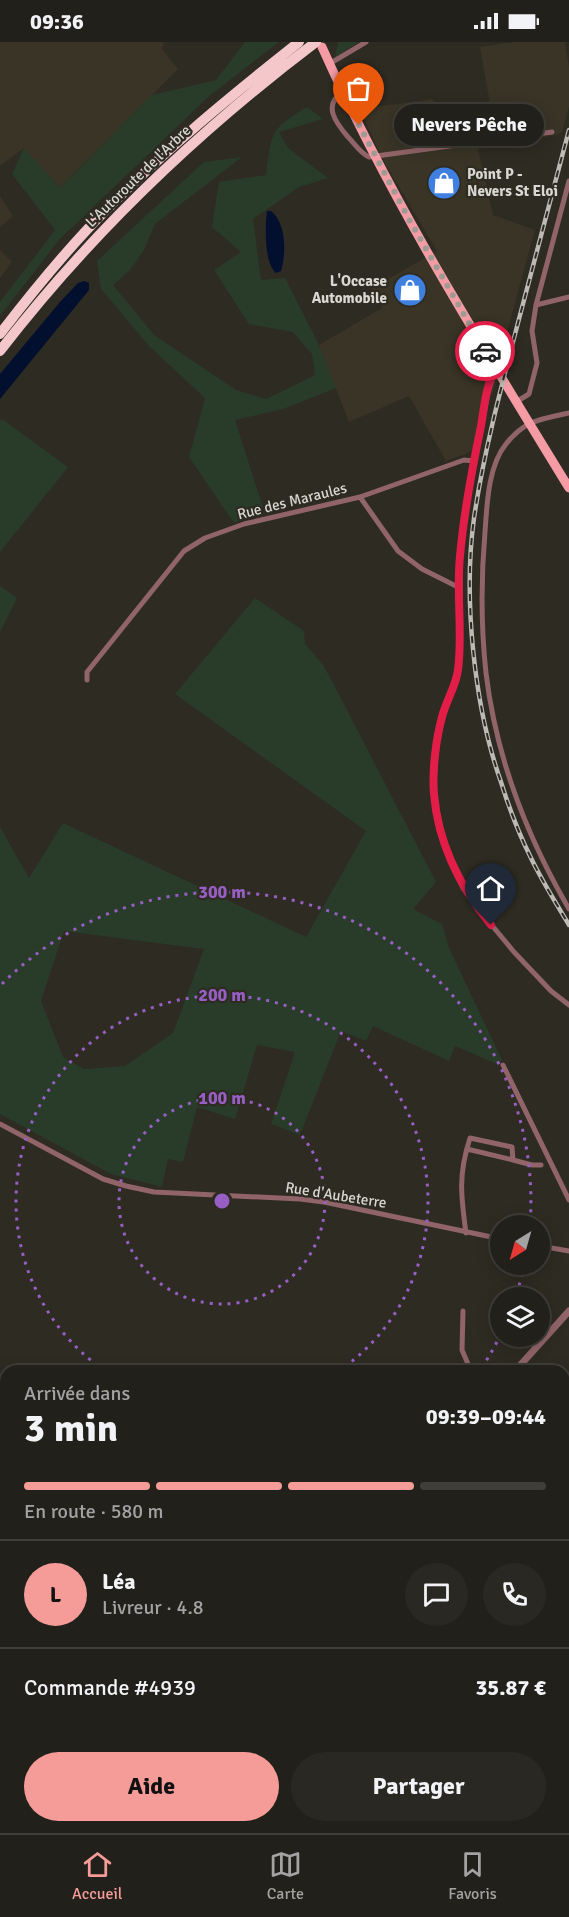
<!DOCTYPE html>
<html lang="fr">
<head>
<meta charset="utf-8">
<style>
	:root { --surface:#22201a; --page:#2a2823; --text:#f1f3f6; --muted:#a2a3a2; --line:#3f3e39; --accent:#f59b98 }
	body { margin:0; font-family:Signika,sans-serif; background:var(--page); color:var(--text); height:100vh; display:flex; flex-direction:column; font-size:22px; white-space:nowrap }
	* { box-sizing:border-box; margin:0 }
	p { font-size:20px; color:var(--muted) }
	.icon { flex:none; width:33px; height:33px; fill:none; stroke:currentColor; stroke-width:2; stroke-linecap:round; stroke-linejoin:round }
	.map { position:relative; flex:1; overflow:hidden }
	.details { position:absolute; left:0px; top:1323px; width:570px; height:468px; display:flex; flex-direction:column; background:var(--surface); border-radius:18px 18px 0 0; box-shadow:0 3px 15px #0003,0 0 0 2px var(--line) }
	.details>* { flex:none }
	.needle { width:39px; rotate:217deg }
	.buttons { position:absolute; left:490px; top:1173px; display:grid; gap:12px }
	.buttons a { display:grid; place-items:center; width:60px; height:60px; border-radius:50%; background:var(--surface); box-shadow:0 3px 15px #0003,0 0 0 2px var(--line); font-size:30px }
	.pin { position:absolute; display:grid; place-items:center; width:51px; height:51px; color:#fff; margin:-62px -26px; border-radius:50% 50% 50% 0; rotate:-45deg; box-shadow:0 0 6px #0007 }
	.pin .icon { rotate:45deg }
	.courier { position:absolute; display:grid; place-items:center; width:60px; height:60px; margin:-30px; border:4px solid #e11d48; border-radius:50%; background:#fff; color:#222; box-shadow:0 2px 8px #0007 }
	.bubble { position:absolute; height:42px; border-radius:21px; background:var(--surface); box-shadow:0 3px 15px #0003,0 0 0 2px var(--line); font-size:20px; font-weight:800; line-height:42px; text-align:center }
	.headline em { font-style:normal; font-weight:800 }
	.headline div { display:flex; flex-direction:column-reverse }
	.headline { display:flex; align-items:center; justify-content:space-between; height:102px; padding:0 24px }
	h1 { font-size:39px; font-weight:800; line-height:45px }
	.bar { display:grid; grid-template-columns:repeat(4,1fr); gap:9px 6px; align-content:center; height:72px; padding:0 24px }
	.bar i { height:8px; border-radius:4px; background:var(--line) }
	.bar .on { background:var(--accent) }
	.bar p { grid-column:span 4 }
	.line { display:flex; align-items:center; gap:15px; padding:0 24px; border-top:2px solid var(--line) }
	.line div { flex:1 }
	.round { display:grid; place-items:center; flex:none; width:63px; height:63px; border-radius:32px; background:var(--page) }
	.button { display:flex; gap:12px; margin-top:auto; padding:12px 24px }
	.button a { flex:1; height:69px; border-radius:36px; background:var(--accent); color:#111; font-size:24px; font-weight:800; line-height:69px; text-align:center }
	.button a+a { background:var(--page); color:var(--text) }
	.status { display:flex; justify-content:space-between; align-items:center; height:42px; padding:0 30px; background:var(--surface); direction:ltr }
	.status svg { height:16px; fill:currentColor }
	.tabs { display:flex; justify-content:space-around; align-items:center; height:84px; border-top:2px solid var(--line); background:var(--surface); font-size:16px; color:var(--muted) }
	.tabs a { display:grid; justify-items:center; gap:3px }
	.tabs .on { color:var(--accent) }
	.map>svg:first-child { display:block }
</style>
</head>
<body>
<div class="status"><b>09:36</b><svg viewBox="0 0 49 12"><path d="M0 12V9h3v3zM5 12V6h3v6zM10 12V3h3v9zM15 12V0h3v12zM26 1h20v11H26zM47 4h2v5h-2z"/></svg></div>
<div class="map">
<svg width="569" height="1791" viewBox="0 0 569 1791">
	<rect width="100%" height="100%" fill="#2e2b22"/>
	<path fill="#393426" d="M 0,0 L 164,0 L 162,7 L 178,27 L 60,146 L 24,106 L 0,124 Z
		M 514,0 L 565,0 L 569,25 L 569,64 L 562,90 L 556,93 L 478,107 L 493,173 L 535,188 L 501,312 L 503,325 L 490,356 L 481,403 L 466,412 L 446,419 L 409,354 L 349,380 L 319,303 L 382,266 L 371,247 L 437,209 L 383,118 L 360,67 L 433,57 L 442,73 L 490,62 L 480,5 Z
		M 0,154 L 13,174 L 0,185 Z
		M 0,208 L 12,220 L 0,236 Z
		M 564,1536 L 569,1536 L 569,1664 L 564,1669 Z
		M 6,1549 L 6,1785 L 470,1785 L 465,1791 L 0,1791 L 0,1550 Z"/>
	<path fill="#293c2a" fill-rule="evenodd" d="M 245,0 L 279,0 L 208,55 L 59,198 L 0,274 L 0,260 L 55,188 L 12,132 L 24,106 L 60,146 L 152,53 L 216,38 Z
		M 338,0 L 359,0 L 335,15 Z
		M 307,65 L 323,77 L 279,90 L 288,106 L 328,136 L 299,145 L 253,177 L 261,238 L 285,236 L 319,303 L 336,346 L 283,367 L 235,378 L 264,469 L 234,481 L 189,415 L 205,356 L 150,305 L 101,247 L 97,219 L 204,120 L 242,115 L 155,182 L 144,208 L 130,228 L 113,243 L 154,293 L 236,348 L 266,357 L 315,333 L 312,312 L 293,290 L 249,282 L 214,228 L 241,210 L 212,185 L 219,140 L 266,133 C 272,90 269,88 307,65 Z
		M 2,377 L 68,425 L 0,510 L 0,379 Z
		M 0,544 L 17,556 L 0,590 Z
		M 255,556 L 304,589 L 305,602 L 323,623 L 333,641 L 436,840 L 413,867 L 442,882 L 449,906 L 502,1018 L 499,1023 L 455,1004 L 449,1019 L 373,984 L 366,999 L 341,989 L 300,1093 L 271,1082 L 295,1010 L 257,1003 L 235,1077 L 197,1065 L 183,1120 L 168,1117 L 162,1145 L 111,1132 L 0,1072 L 0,785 L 29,836 L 63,781 L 306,895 L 366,789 L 175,652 ZM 64,889 L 204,907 L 173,991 L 125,1024 L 84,1027 L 63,1015 L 41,959 Z"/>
	<path fill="#030f2e" d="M 267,169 L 271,169 C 287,182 286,212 281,229 L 276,231 C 264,221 265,184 267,169 Z
		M 84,239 L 89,241 L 89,248 L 0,357 L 0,332 L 60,260 L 78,241 Z"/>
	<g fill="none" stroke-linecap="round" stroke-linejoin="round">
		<path stroke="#906468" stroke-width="5" d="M 329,22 L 366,0
			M 343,50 C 322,63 336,81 348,95 C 355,102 360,111 369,115 L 552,90
			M 536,263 L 569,255
			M 496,327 L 488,350 L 467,461 L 460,516 L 460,588 L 458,630 L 442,674 L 437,699 L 433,751 L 440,786 L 452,823 L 463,846 L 480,869 L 514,910 L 551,949 L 569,963
			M 516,360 L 529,352 L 537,321 L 532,289 L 536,263 L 569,139
			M 569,371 C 541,377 525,378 506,402 C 488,424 487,463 485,490 C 481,536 481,585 486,631 C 496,714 527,795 569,867
			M 360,455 L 398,509 L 422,527 L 460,546
			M 87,638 L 87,630 L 184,509 L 205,496 L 244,482 L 360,455 L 464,418 L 474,419
			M 503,1023 L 569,1158
			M 0,1082 L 103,1137 L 126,1144 L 154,1150 L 300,1157 L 324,1160 L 501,1197
			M 513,1118 L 532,1123 L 541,1123
			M 466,1191 C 461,1154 458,1133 470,1096 L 512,1105 L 513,1118 L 467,1107
			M 540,1204 L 569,1209
			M 463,1269 L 462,1308 L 471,1329
			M 564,1531 L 569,1531
			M 358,1785 L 375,1791
			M 128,1791 L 136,1785
			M 456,1791 L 460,1785"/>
		<path stroke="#906468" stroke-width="7" d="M 515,1329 L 569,1269
			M 0,1545 L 6,1544
			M 564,1745 L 569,1740
			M 525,1791 L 530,1785"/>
		<path stroke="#f59ba4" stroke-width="9" d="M 322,5 C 391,159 481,302 569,446"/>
		<path stroke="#f4c7cb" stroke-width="10" d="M 0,292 C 33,249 68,206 106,168 C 166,107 232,53 299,0
			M 0,309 C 91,191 197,90 316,0"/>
		<g stroke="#bcbab3" stroke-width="4.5">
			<path id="rail" d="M 569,88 C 552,151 536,214 519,277 C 502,342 484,409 474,476 C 463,556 474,664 501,740 C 509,766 519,792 531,816 C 542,839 556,861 569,883"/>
		</g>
		<use href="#rail" stroke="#2e2b22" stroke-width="2" stroke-dasharray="7" stroke-linecap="butt"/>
	</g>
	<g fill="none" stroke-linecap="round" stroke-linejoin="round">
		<path stroke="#9d9b94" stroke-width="6" stroke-dasharray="0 10.8" d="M 359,83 L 410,179 L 485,309"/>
		<path stroke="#e11d48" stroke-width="8" d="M 485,309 L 496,327 C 486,341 484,367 481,384 C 472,427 464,470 460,514 C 456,552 463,590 458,628 C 456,644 446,659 442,675 C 436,697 432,729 434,752 C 438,801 460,845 491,883"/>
	</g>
	<g fill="none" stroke="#975fc4" stroke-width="3" stroke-dasharray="3 6">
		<circle cx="222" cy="1159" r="103"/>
		<path d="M105 1329A206 206 0 1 1 339 1329"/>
		<path d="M524 1223A309 309 0 0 1 516 1254M501 1292A309 309 0 0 1 481 1327M2 942A309 309 0 0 1 530 1183"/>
	</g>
	<defs>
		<g id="shop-disc" transform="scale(1.725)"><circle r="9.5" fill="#3f7fe0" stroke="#2e2b22"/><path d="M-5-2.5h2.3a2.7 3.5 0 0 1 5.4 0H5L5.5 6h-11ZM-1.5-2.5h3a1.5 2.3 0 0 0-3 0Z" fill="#fff"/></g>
	</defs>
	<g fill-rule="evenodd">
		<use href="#shop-disc" x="444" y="141"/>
		<use href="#shop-disc" x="410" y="248"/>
	</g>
	<g text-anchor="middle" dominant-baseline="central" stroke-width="4.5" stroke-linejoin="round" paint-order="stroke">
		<g font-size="15" font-weight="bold" fill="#d9d7d1" stroke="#2e2b22" text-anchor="start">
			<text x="467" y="132">Point P -<tspan x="467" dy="17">Nevers St Eloi</tspan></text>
			<text x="387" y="239" text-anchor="end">L'Occase<tspan x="387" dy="17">Automobile</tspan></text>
		</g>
		<g font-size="15" fill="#d9d7d1" stroke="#2e2b22">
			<text transform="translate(138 134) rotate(-44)">L'Autoroute de l'Arbre</text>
			<text transform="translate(292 459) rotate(-14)">Rue des Maraules</text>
			<text transform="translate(336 1153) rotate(9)">Rue d'Aubeterre</text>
		</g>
	</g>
	<circle cx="222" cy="1159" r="9" fill="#975fc4" stroke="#2e2b22" stroke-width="3"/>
	<g font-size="18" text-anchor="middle" font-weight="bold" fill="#975fc4" stroke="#2e2b22" stroke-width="4.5" stroke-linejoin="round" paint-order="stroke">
		<text x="222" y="856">300 m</text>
		<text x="222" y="959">200 m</text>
		<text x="222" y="1062">100 m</text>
	</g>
</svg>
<div class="buttons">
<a><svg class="needle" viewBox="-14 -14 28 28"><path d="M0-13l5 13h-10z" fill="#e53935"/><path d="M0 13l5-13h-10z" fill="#a2a3a2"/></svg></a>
<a><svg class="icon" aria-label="layers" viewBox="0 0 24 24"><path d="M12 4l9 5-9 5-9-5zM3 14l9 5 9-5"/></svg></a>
</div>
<div class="pin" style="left:359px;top:83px;background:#ea580c"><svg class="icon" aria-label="bag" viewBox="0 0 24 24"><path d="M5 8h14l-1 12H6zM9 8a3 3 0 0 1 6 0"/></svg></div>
<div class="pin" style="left:491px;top:883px;background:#1f2937"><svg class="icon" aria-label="home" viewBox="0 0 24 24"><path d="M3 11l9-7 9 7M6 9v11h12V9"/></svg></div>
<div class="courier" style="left:485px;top:309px"><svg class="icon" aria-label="car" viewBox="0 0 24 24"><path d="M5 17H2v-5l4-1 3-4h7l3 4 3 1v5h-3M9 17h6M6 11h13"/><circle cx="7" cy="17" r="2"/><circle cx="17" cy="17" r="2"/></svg></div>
<div class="bubble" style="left:394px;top:62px;width:150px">Nevers Pêche</div>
<section class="details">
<div class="headline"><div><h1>3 min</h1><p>Arrivée dans</p></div><em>09:39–09:44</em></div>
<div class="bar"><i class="on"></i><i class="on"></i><i class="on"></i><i></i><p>En route · 580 m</p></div>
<div class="line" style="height:108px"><b class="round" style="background:var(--accent);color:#111">L</b><div><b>Léa</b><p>Livreur · 4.8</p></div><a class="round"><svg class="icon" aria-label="chat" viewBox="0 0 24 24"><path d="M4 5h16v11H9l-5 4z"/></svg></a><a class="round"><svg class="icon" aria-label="phone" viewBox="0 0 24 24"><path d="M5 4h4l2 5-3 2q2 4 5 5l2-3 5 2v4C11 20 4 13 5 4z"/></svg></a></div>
<div class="line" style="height:78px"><div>Commande #4939</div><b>35.87 €</b></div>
<div class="button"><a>Aide</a><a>Partager</a></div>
</section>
</div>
<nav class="tabs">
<a class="on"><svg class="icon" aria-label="home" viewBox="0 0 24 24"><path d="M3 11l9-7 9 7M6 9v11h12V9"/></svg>Accueil</a>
<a><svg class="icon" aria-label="map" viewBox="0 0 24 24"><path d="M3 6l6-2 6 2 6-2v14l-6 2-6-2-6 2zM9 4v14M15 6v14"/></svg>Carte</a>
<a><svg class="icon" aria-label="saved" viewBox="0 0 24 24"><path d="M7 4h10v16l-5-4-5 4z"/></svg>Favoris</a>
</nav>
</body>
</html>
